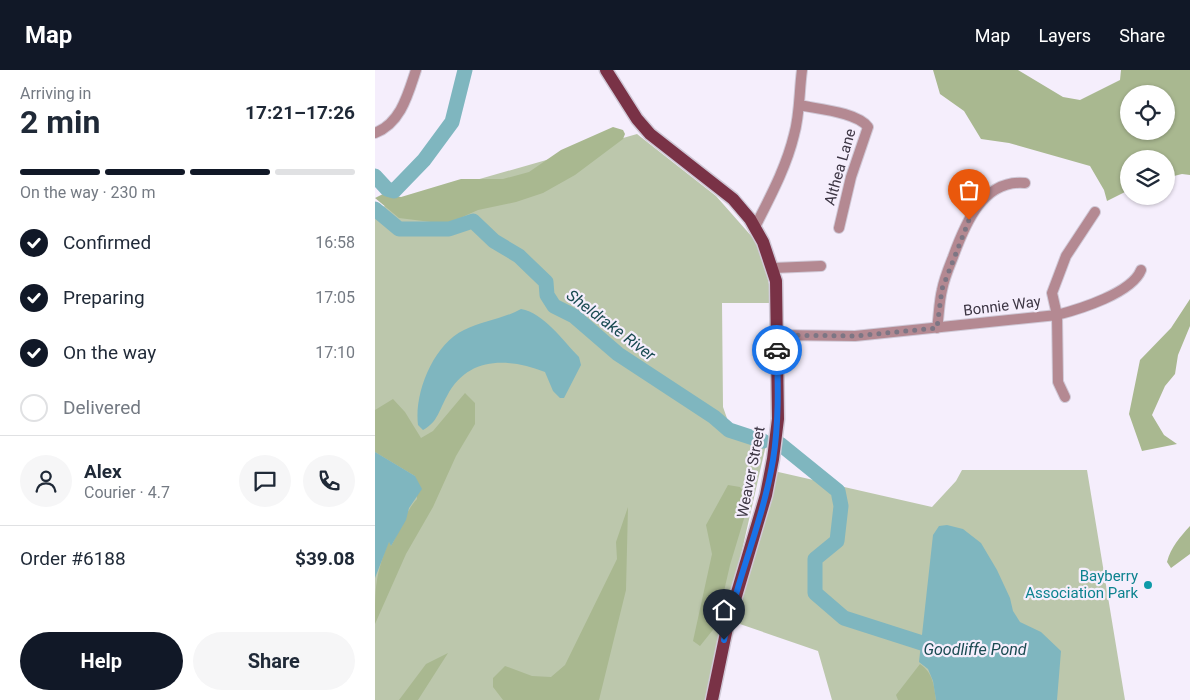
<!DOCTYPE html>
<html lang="en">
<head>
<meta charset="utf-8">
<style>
	:root { --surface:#fff; --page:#f6f6f7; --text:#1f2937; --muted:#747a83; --line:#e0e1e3; --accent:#111827 }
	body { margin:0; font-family:Roboto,sans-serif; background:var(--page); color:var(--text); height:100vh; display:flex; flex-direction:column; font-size:19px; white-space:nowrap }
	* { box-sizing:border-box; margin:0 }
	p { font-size:16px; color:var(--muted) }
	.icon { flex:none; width:28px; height:28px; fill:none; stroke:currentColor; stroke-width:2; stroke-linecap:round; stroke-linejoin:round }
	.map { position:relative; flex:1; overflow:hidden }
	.side { display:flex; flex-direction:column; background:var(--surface); width:375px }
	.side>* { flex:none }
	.tools { position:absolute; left:745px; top:15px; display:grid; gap:10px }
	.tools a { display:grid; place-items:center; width:55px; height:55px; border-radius:50%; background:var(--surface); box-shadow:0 1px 4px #0004; font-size:25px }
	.pin { position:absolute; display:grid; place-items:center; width:42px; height:42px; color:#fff; margin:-51px -21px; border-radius:50% 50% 50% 0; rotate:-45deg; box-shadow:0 0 5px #0007 }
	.pin .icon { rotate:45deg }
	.courier { position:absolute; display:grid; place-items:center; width:50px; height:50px; margin:-25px; border:4px solid #1a73e8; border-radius:50%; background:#fff; color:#222; box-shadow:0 1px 6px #0007 }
	.head em { font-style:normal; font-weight:700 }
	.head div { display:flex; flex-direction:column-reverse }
	.head { display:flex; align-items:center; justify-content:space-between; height:85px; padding:0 20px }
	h1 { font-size:32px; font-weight:700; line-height:38px }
	.bar { display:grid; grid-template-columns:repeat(4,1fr); gap:8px 5px; align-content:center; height:60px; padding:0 20px }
	.bar i { height:6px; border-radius:4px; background:var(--line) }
	.bar .current { background:var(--accent) }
	.bar p { grid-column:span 4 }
	.line { display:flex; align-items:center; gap:12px; padding:0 20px; border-top:1px solid var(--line) }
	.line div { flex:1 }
	.round { display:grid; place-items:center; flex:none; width:52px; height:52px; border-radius:26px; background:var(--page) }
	ol { padding:0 20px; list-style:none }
	li { display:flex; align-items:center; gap:15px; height:55px }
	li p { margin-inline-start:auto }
	li .icon { padding:5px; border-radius:50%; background:var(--accent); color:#fff; stroke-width:4 }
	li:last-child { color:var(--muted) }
	li i { width:28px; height:28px; border:2px solid var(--line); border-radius:50% }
	.button { display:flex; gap:10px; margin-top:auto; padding:10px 20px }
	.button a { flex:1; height:58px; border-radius:30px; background:var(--accent); color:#fff; font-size:20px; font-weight:700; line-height:58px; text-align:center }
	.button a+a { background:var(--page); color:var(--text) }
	header { display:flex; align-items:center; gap:30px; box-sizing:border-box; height:70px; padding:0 25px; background:var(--accent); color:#fff }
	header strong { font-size:24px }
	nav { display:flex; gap:28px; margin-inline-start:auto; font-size:18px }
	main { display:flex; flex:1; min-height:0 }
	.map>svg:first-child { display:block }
</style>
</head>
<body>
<header>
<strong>Map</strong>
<nav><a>Map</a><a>Layers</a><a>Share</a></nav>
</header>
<main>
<section class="side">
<div class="head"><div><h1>2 min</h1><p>Arriving in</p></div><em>17:21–17:26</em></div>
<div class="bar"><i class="current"></i><i class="current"></i><i class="current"></i><i></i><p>On the way · 230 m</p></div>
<ol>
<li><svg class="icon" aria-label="check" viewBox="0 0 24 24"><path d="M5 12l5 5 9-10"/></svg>Confirmed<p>16:58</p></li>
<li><svg class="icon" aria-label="check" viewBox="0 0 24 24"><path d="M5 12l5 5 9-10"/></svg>Preparing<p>17:05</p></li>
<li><svg class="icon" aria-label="check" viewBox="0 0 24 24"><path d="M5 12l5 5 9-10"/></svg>On the way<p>17:10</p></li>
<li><i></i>Delivered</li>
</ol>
<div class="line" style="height:90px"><a class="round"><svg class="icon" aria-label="person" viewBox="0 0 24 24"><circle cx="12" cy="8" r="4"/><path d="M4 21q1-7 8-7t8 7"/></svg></a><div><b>Alex</b><p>Courier · 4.7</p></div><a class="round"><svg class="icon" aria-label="chat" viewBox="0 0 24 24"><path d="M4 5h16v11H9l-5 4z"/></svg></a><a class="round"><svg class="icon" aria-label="phone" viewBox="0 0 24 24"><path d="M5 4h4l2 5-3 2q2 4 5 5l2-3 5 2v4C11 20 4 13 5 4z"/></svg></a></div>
<div class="line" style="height:65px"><div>Order #6188</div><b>$39.08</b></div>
<div class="button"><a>Help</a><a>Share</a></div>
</section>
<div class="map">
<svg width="815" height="630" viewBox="0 0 815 630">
	<rect width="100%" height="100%" fill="#f5eefc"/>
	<path fill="#bcc7ac" d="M 262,64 L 341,126 L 386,177 L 398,233 L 347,233 L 348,337 L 354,354 L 393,366 L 333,630 L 0,630 L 0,139 Z
		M 587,400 L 712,400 L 750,630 L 457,630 L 443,581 L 359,552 L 399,401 L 557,437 L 581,411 Z"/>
	<path fill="#a9b890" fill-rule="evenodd" d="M 558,0 L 643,0 L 688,27 L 705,30 L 745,10 L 746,0 L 815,0 L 815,105 L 807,104 L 791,108 L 791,89 L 754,89 L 754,120 L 732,131 L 729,120 L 715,96 L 634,73 L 606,69 L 589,41 L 565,24 ZM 754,24 L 791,24 L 791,61 L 754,61 Z
		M 238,57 L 248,60 L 250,64 L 248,69 L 200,105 L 168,123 L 141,132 L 103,140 L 72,154 L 24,148 L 0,128 L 8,124 L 26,127 L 86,109 L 128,109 L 154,102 L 186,80 Z
		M 815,229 L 815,256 L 803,285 L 800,304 L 790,316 L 777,345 L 789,365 L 802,374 L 767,381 L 754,344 L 765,290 L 796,258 Z
		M 90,323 L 100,333 L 100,354 L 81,386 L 58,437 L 31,484 L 0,554 C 0,518 0,505 14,471 L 16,476 C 25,461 30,442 42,429 L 40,406 L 0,382 L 0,340 L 18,329 L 30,342 L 46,368 L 58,361 Z
		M 353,415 L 365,417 L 372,427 L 371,442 L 355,495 L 341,556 L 325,576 L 318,571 L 337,484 L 331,455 Z
		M 253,437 L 251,520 L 224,630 L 128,630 L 118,617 L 118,608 L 130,596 L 157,606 L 176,607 L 190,595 L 242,489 L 241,472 Z
		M 815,456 L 815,484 L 796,498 L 792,492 C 796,477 805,467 815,456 Z
		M 73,583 L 43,630 L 24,630 L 51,594 Z
		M 545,594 C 558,603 559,615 561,630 L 523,630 L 521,625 Z"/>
	<path fill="#7fb6bf" d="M 146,239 C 169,243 188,271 204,287 L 206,295 L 189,328 L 185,328 L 178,321 L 170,302 C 133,288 93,286 72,326 C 64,340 63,352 48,360 L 43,355 C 39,323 58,275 89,260 C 107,251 128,249 146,239 Z
		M 0,382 L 40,406 L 47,419 L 34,438 L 31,450 L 16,476 L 14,472 L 0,508 Z
		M 572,455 L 588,459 L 606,473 L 622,500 L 635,528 L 638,541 L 645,552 L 666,562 L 686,581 L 682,630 L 561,630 L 558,611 L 553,599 L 544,592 L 558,465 L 564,456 Z"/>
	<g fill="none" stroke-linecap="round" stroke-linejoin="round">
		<path stroke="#7fb6bf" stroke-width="15" d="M 0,106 L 12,119 L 19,121 L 49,90 L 77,52 L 90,0
			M 0,139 L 24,159 L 74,159 L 98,151 L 119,171 L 144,186 L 171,212 L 172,225 L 179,236 L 199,246 L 243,284 L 339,347 L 354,360 L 388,371
			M 405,374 L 463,421 L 466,436 L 462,471 L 440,489 L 440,523 L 469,548 L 547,573"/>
		<g stroke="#d0c9d7" stroke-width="12">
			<path id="minor" d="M 424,35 C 442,39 482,42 493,57 L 476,107 L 464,158
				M 0,63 C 26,53 33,24 41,0
				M 380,157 C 395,127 411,98 419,65 C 425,44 424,22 427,0
				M 398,198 L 446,196
				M 562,258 C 564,246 564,232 567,220 C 569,209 574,197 578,187 C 590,154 608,109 650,113
				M 402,265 L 480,266 L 682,245 C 705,239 757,223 766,200
				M 690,327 L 683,312 L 682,245 L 677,223 L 691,186 L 720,142"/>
		</g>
		<g stroke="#d0c9d7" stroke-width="15">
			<path id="major" d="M 231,0 L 262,49 L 275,64 L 358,129 L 375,149 L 388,172 L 401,211 L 403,349 L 398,389 L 391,425 L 353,553 L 337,630"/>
		</g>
		<use href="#minor" stroke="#b48992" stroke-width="10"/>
		<use href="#major" stroke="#793246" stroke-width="12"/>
	</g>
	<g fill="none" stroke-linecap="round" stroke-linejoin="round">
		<path stroke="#7d7684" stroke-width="5" stroke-dasharray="0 9" d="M 402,280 L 402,265 L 480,266 L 562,258 L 567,219 L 594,150"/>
		<path stroke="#1a73e8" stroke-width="6" d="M 349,570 C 362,509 388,451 398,390 C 404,353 403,316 402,280"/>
	</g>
	<circle fill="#0f9aa8" stroke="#f5eefc" stroke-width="2" cx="773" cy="515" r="5"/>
	<g text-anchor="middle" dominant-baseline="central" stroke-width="4.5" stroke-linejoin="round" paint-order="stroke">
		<g font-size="15" fill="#3d3644" stroke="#f5eefc">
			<text transform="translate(465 97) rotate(-74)">Althea Lane</text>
			<text transform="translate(627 236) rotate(-7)">Bonnie Way</text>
			<text transform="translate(376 402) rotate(-79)">Weaver Street</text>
		</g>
		<g font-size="15" fill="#0d838f" stroke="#f5eefc" text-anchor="end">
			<text x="763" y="506">Bayberry<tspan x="763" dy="17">Association Park</tspan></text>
		</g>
		<g font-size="16" font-style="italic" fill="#1a4b52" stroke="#f5eefc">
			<text transform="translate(236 255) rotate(37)">Sheldrake River</text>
			<text x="600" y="579">Goodliffe Pond</text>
		</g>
	</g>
</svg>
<div class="tools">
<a><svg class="icon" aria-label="locate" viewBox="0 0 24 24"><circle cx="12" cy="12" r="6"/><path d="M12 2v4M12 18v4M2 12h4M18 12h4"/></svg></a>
<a><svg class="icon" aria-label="layers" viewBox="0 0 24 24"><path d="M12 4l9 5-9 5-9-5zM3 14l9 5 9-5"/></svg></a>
</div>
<div class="pin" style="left:594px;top:150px;background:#ea580c"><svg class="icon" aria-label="bag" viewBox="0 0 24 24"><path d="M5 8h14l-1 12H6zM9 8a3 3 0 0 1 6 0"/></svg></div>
<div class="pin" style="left:349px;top:570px;background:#1f2937"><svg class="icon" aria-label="home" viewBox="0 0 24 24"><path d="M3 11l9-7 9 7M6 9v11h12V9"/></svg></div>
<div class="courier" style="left:402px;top:280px"><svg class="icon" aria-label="car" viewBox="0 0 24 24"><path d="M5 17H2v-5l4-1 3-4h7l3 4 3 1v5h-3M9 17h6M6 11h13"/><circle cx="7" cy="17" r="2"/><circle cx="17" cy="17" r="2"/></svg></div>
</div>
</main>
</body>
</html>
